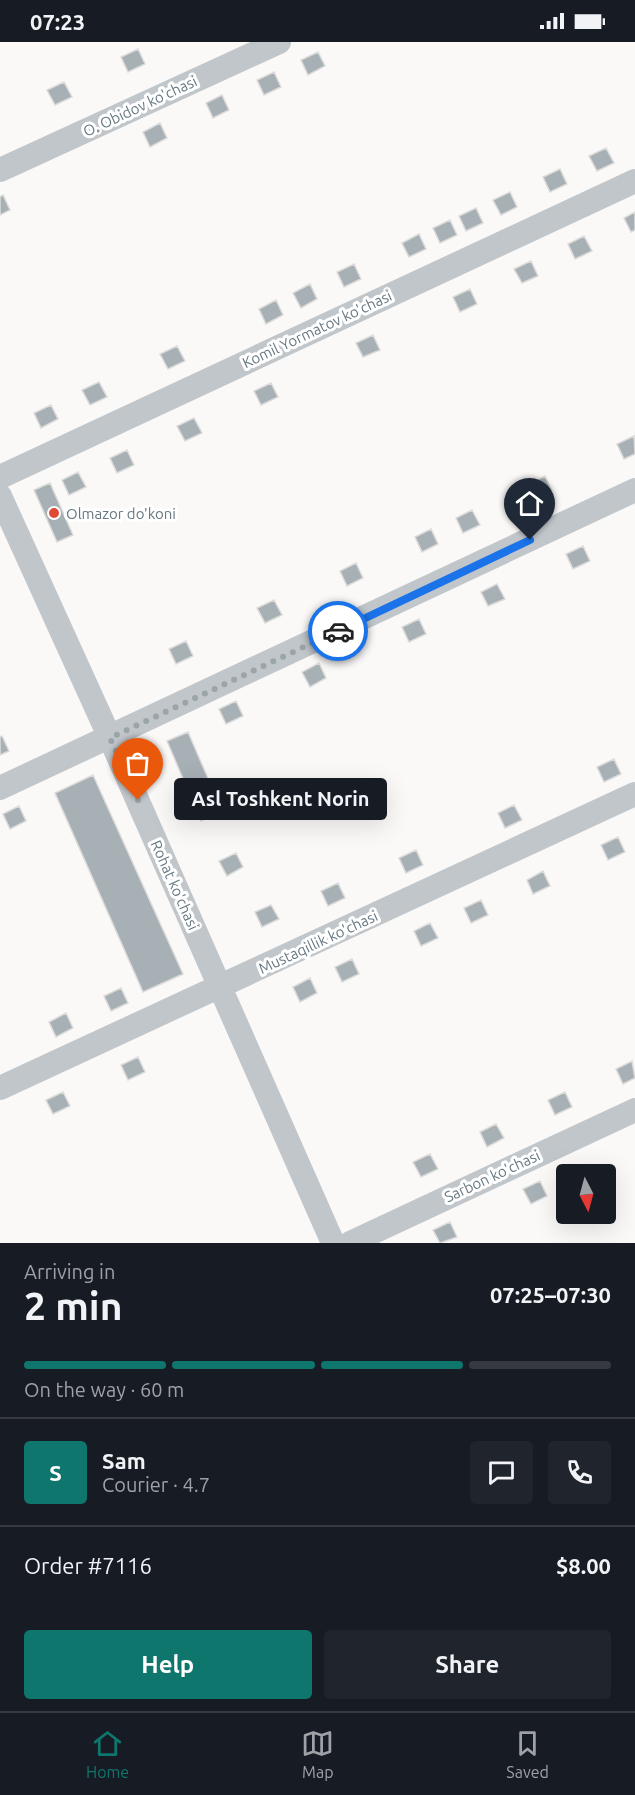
<!DOCTYPE html>
<html lang="en">
<head>
<meta charset="utf-8">
<style>
	:root { --surface:#171b24; --page:#20242c; --text:#f1f3f6; --muted:#9ea1a6; --line:#363941; --accent:#0f766e }
	body { margin:0; font-family:Ubuntu,sans-serif; background:var(--page); color:var(--text); height:100vh; display:flex; flex-direction:column; font-size:22px; white-space:nowrap }
	* { box-sizing:border-box; margin:0 }
	p { font-size:20px; color:var(--muted) }
	.icon { flex:none; width:33px; height:33px; fill:none; stroke:currentColor; stroke-width:2; stroke-linecap:round; stroke-linejoin:round }
	.map { position:relative; height:1201px; overflow:hidden }
	.details { display:flex; flex-direction:column; background:var(--surface); flex:1 }
	.details>* { flex:none }
	.needle { width:39px; rotate:174deg }
	.fabs { position:absolute; left:556px; top:1122px; display:grid; gap:12px }
	.fabs a { display:grid; place-items:center; width:60px; height:60px; border-radius:6px; background:var(--surface); box-shadow:0 6px 24px #0002; font-size:30px }
	.pin { position:absolute; display:grid; place-items:center; width:51px; height:51px; color:#fff; margin:-62px -26px; border-radius:50% 50% 50% 0; rotate:-45deg; box-shadow:0 0 6px #0007 }
	.pin .icon { rotate:45deg }
	.courier { position:absolute; display:grid; place-items:center; width:60px; height:60px; margin:-30px; border:4px solid #1a73e8; border-radius:50%; background:#fff; color:#222; box-shadow:0 2px 8px #0007 }
	.bubble { position:absolute; height:42px; border-radius:6px; background:var(--surface); box-shadow:0 6px 24px #0002; font-size:20px; font-weight:700; line-height:42px; text-align:center }
	.headline em { font-style:normal; font-weight:700 }
	.headline div { display:flex; flex-direction:column-reverse }
	.headline { display:flex; align-items:center; justify-content:space-between; height:102px; padding:0 24px }
	h1 { font-size:39px; font-weight:700; line-height:45px }
	.bar { display:grid; grid-template-columns:repeat(4,1fr); gap:9px 6px; align-content:center; height:72px; padding:0 24px }
	.bar i { height:8px; border-radius:4px; background:var(--line) }
	.bar .selected { background:var(--accent) }
	.bar p { grid-column:span 4 }
	.line { display:flex; align-items:center; gap:15px; padding:0 24px; border-top:2px solid var(--line) }
	.line div { flex:1 }
	.round { display:grid; place-items:center; flex:none; width:63px; height:63px; border-radius:6px; background:var(--page) }
	.button { display:flex; gap:12px; margin-top:auto; padding:12px 24px }
	.button a { flex:1; height:69px; border-radius:6px; background:var(--accent); color:#fff; font-size:24px; font-weight:700; line-height:69px; text-align:center }
	.button a+a { background:var(--page); color:var(--text) }
	.status { display:flex; justify-content:space-between; align-items:center; height:42px; padding:0 30px; background:var(--surface); direction:ltr }
	.status svg { height:16px; fill:currentColor }
	.menu { display:flex; justify-content:space-around; align-items:center; height:84px; border-top:2px solid var(--line); background:var(--surface); font-size:16px; color:var(--muted) }
	.menu a { display:grid; justify-items:center; gap:3px }
	.menu .selected { color:var(--accent) }
	.map>svg:first-child { display:block }
</style>
</head>
<body>
<div class="status"><b>07:23</b><svg viewBox="0 0 49 12"><path d="M0 12V9h3v3zM5 12V6h3v6zM10 12V3h3v9zM15 12V0h3v12zM26 1h20v11H26zM47 4h2v5h-2z"/></svg></div>
<div class="map">
<svg width="635" height="1201" viewBox="0 0 635 1201">
	<rect width="100%" height="100%" fill="#faf9f8"/>
	<path fill="#a6b0b5" stroke="#dcdbda" stroke-width="1.5" d="M 138,7 L 145,22 L 128,30 L 121,15 Z
		M 318,10 L 325,24 L 308,33 L 301,18 Z
		M 274,30 L 281,45 L 264,53 L 257,38 Z
		M 64,40 L 72,55 L 55,63 L 47,48 Z
		M 222,53 L 229,68 L 213,76 L 206,61 Z
		M 160,81 L 167,96 L 150,105 L 143,90 Z
		M 606,106 L 614,121 L 597,129 L 589,114 Z
		M 560,127 L 567,142 L 550,150 L 543,135 Z
		M 510,150 L 517,165 L 501,173 L 493,158 Z
		M 3,153 L 10,168 L 0,173 L 0,155 Z
		M 476,166 L 483,181 L 466,189 L 459,174 Z
		M 635,170 L 635,188 L 631,190 L 624,176 Z
		M 450,178 L 457,193 L 440,201 L 433,186 Z
		M 419,192 L 426,207 L 409,215 L 402,201 Z
		M 584,194 L 592,209 L 575,217 L 568,202 Z
		M 531,219 L 538,234 L 522,241 L 514,227 Z
		M 354,222 L 361,237 L 344,245 L 337,230 Z
		M 310,242 L 317,257 L 301,266 L 293,251 Z
		M 470,247 L 477,262 L 460,270 L 453,255 Z
		M 276,258 L 283,273 L 266,282 L 259,267 Z
		M 373,293 L 380,308 L 363,315 L 356,301 Z
		M 177,304 L 185,319 L 168,327 L 160,312 Z
		M 99,340 L 107,355 L 90,363 L 82,348 Z
		M 271,341 L 278,355 L 261,363 L 254,349 Z
		M 51,363 L 58,377 L 41,386 L 34,371 Z
		M 194,376 L 202,391 L 185,399 L 177,384 Z
		M 634,394 L 635,412 L 624,417 L 617,402 Z
		M 127,408 L 134,423 L 117,431 L 110,416 Z
		M 78,430 L 86,445 L 69,453 L 62,438 Z
		M 545,434 L 552,449 L 535,457 L 528,443 Z
		M 50,441 L 73,493 L 57,500 L 34,448 Z
		M 472,468 L 480,483 L 463,491 L 456,476 Z
		M 431,487 L 438,502 L 422,510 L 415,495 Z
		M 583,504 L 590,519 L 573,527 L 566,512 Z
		M 356,521 L 363,536 L 347,544 L 340,529 Z
		M 497,542 L 505,557 L 488,564 L 481,550 Z
		M 274,558 L 282,573 L 265,581 L 257,566 Z
		M 419,577 L 426,592 L 409,600 L 402,585 Z
		M 186,599 L 193,614 L 176,622 L 169,607 Z
		M 319,621 L 326,636 L 310,645 L 302,630 Z
		M 236,659 L 243,674 L 226,682 L 219,667 Z
		M 188,690 L 222,769 L 201,779 L 167,699 Z
		M 2,694 L 9,709 L 0,713 L 0,695 Z
		M 614,717 L 621,732 L 604,740 L 597,725 Z
		M 93,733 L 183,932 L 143,950 L 55,751 Z
		M 514,763 L 522,778 L 505,786 L 498,771 Z
		M 19,764 L 26,779 L 10,787 L 3,772 Z
		M 618,795 L 625,810 L 608,818 L 601,803 Z
		M 416,808 L 423,823 L 406,831 L 399,816 Z
		M 236,811 L 243,825 L 227,834 L 219,819 Z
		M 543,829 L 550,844 L 533,852 L 527,838 Z
		M 338,841 L 345,856 L 328,864 L 321,849 Z
		M 481,858 L 488,873 L 471,881 L 464,866 Z
		M 271,863 L 279,877 L 262,885 L 255,870 Z
		M 430,881 L 438,896 L 421,904 L 414,889 Z
		M 352,917 L 359,932 L 342,940 L 335,925 Z
		M 310,936 L 317,951 L 300,960 L 293,945 Z
		M 121,946 L 128,961 L 111,969 L 104,954 Z
		M 66,971 L 73,986 L 56,995 L 49,980 Z
		M 138,1015 L 145,1030 L 128,1038 L 121,1023 Z
		M 632,1019 L 635,1036 L 623,1042 L 616,1027 Z
		M 63,1050 L 70,1064 L 53,1072 L 46,1058 Z
		M 565,1050 L 572,1065 L 555,1073 L 548,1058 Z
		M 496,1082 L 504,1096 L 487,1105 L 480,1090 Z
		M 430,1112 L 438,1127 L 421,1135 L 413,1120 Z
		M 540,1139 L 547,1154 L 531,1162 L 523,1147 Z
		M 450,1180 L 457,1195 L 440,1201 L 433,1188 Z"/>
	<g fill="none" stroke-linecap="round" stroke-linejoin="round">
		<path stroke="#c1c6ca" stroke-width="24" d="M 0,128 L 279,0
			M 0,435 L 635,139
			M 0,454 L 110,696 L 333,1201
			M 0,746 L 635,448
			M 0,1046 L 635,752
			M 350,1201 L 635,1068"/>
	</g>
	<g fill="none" stroke-linecap="round" stroke-linejoin="round">
		<path stroke="#9aa5ab" stroke-width="6" stroke-dasharray="0 10.8" d="M 138,758 L 110,696 L 338,589"/>
		<path stroke="#1a73e8" stroke-width="8" d="M 338,589 L 530,498"/>
	</g>
	<circle fill="#de4a33" stroke="#fff" stroke-width="2" cx="54" cy="471" r="6"/>
	<g text-anchor="middle" dominant-baseline="central" stroke-width="6" stroke-linejoin="round" paint-order="stroke">
		<g font-size="15" fill="#667882" stroke="#fff">
			<text transform="translate(140 64) rotate(-25)">O. Obidov ko'chasi</text>
			<text transform="translate(317 287) rotate(-25)">Komil Yormatov ko'chasi</text>
			<text transform="translate(175 843) rotate(66)">Rohat ko'chasi</text>
			<text transform="translate(318 900) rotate(-25)">Mustaqillik ko'chasi</text>
			<text transform="translate(492 1134) rotate(-25)">Sarbon ko'chasi</text>
		</g>
		<g font-size="15" fill="#667882" stroke="#fff" text-anchor="start">
			<text x="66" y="471">Olmazor do'koni</text>
		</g>
	</g>
</svg>
<div class="fabs">
<a><svg class="needle" viewBox="-14 -14 28 28"><path d="M0-13l5 13h-10z" fill="#e53935"/><path d="M0 13l5-13h-10z" fill="#9ea1a6"/></svg></a>
</div>
<div class="pin" style="left:138px;top:758px;background:#ea580c"><svg class="icon" aria-label="bag" viewBox="0 0 24 24"><path d="M5 8h14l-1 12H6zM9 8a3 3 0 0 1 6 0"/></svg></div>
<div class="pin" style="left:530px;top:498px;background:#1f2937"><svg class="icon" aria-label="home" viewBox="0 0 24 24"><path d="M3 11l9-7 9 7M6 9v11h12V9"/></svg></div>
<div class="courier" style="left:338px;top:589px"><svg class="icon" aria-label="car" viewBox="0 0 24 24"><path d="M5 17H2v-5l4-1 3-4h7l3 4 3 1v5h-3M9 17h6M6 11h13"/><circle cx="7" cy="17" r="2"/><circle cx="17" cy="17" r="2"/></svg></div>
<div class="bubble" style="left:174px;top:736px;width:213px">Asl Toshkent Norin</div>
</div>
<section class="details">
<div class="headline"><div><h1>2 min</h1><p>Arriving in</p></div><em>07:25–07:30</em></div>
<div class="bar"><i class="selected"></i><i class="selected"></i><i class="selected"></i><i></i><p>On the way · 60 m</p></div>
<div class="line" style="height:108px"><b class="round" style="background:var(--accent);color:#fff">S</b><div><b>Sam</b><p>Courier · 4.7</p></div><a class="round"><svg class="icon" aria-label="chat" viewBox="0 0 24 24"><path d="M4 5h16v11H9l-5 4z"/></svg></a><a class="round"><svg class="icon" aria-label="phone" viewBox="0 0 24 24"><path d="M5 4h4l2 5-3 2q2 4 5 5l2-3 5 2v4C11 20 4 13 5 4z"/></svg></a></div>
<div class="line" style="height:78px"><div>Order #7116</div><b>$8.00</b></div>
<div class="button"><a>Help</a><a>Share</a></div>
</section>
<nav class="menu">
<a class="selected"><svg class="icon" aria-label="home" viewBox="0 0 24 24"><path d="M3 11l9-7 9 7M6 9v11h12V9"/></svg>Home</a>
<a><svg class="icon" aria-label="map" viewBox="0 0 24 24"><path d="M3 6l6-2 6 2 6-2v14l-6 2-6-2-6 2zM9 4v14M15 6v14"/></svg>Map</a>
<a><svg class="icon" aria-label="saved" viewBox="0 0 24 24"><path d="M7 4h10v16l-5-4-5 4z"/></svg>Saved</a>
</nav>
</body>
</html>
